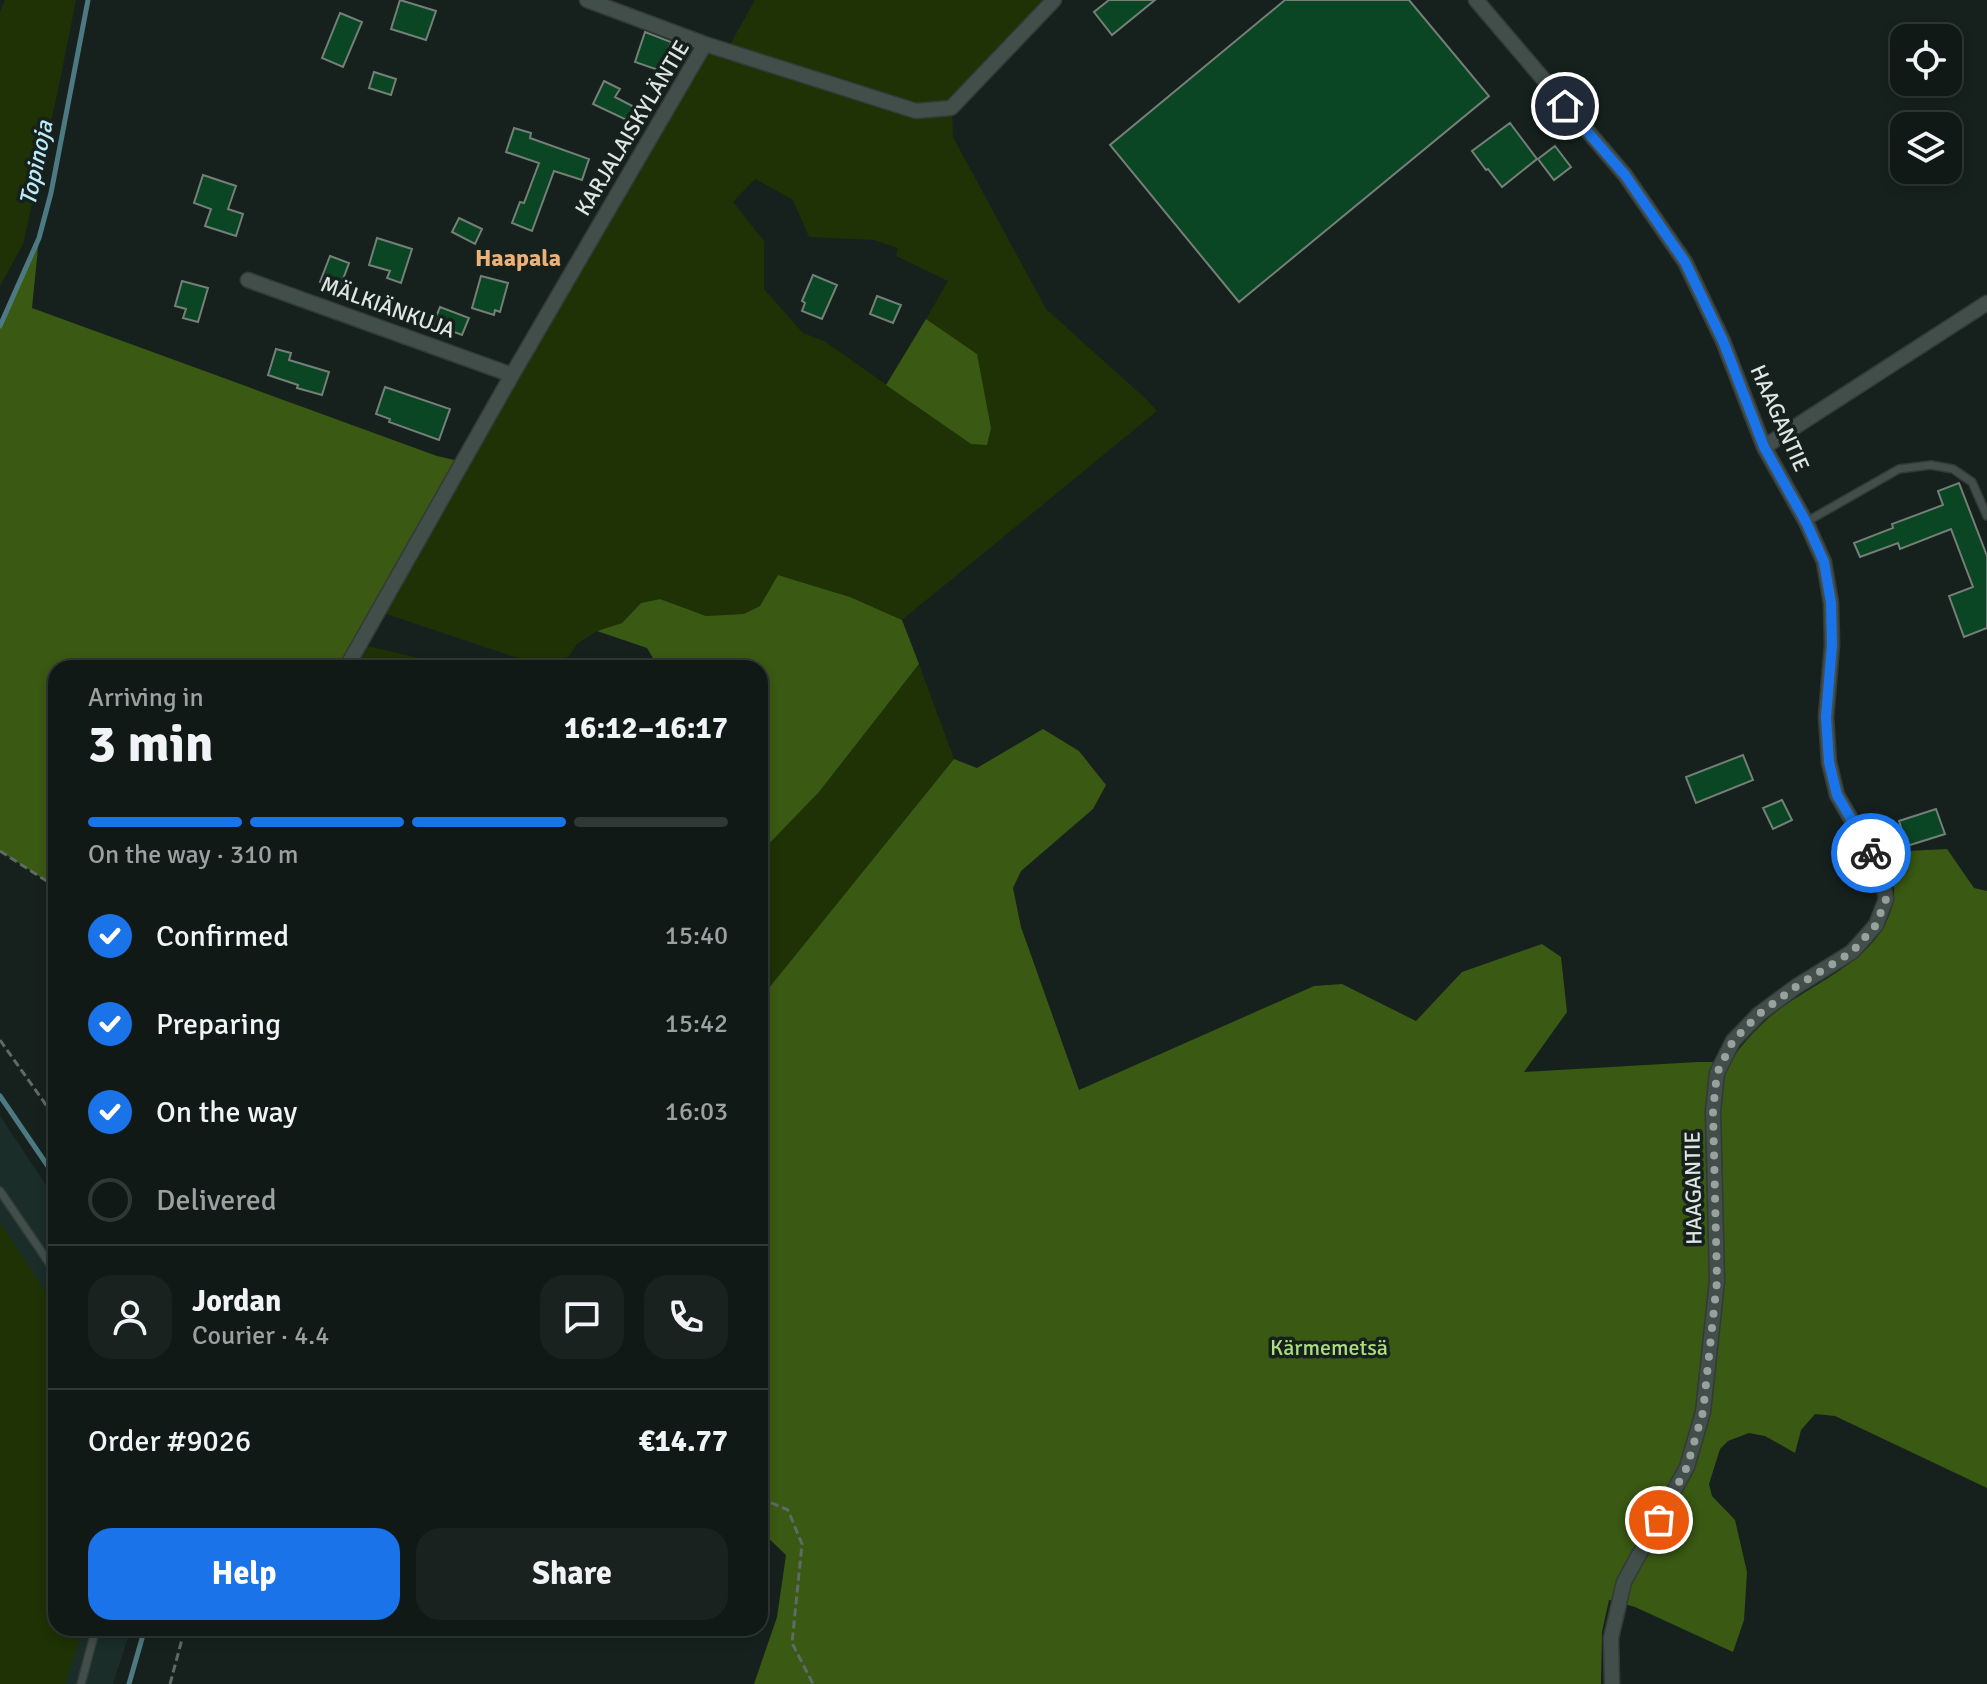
<!DOCTYPE html>
<html lang="en">
<head>
<meta charset="utf-8">
<style>
	:root { --surface:#101916; --page:#19221f; --text:#f1f3f6; --muted:#9ca0a1; --line:#303835; --accent:#1a73e8 }
	body { margin:0; font-family:Signika,sans-serif; background:var(--page); color:var(--text); height:100vh; display:flex; flex-direction:column; font-size:30px; white-space:nowrap }
	* { box-sizing:border-box; margin:0 }
	p { font-size:26px; color:var(--muted) }
	.icon { flex:none; width:44px; height:44px; fill:none; stroke:currentColor; stroke-width:2; stroke-linecap:round; stroke-linejoin:round }
	.map { position:relative; flex:1; overflow:hidden }
	.details { position:absolute; left:48px; top:660px; width:720px; height:976px; display:flex; flex-direction:column; background:var(--surface); border-radius:24px; box-shadow:0 4px 12px #0003,0 0 0 2px var(--line) }
	.details>* { flex:none }
	.tools { position:absolute; left:1890px; top:24px; display:grid; gap:16px }
	.tools a { display:grid; place-items:center; width:72px; height:72px; border-radius:16px; background:var(--surface); box-shadow:0 4px 12px #0003,0 0 0 2px var(--line); font-size:40px }
	.pin { position:absolute; display:grid; place-items:center; width:68px; height:68px; color:#fff; margin:-34px; border:4px solid #fff; border-radius:50%; box-shadow:0 2px 8px #0007 }
	.courier { position:absolute; display:grid; place-items:center; width:80px; height:80px; margin:-40px; border:6px solid #1a73e8; border-radius:50%; background:#fff; color:#222; box-shadow:0 2px 10px #0007 }
	.summary em { font-style:normal; font-weight:700 }
	.summary div { display:flex; flex-direction:column-reverse }
	.summary { display:flex; align-items:center; justify-content:space-between; height:136px; padding:0 40px }
	h1 { font-size:52px; font-weight:700; line-height:60px }
	.bar { display:grid; grid-template-columns:repeat(4,1fr); gap:12px 8px; align-content:center; height:96px; padding:0 40px }
	.bar i { height:10px; border-radius:6px; background:var(--line) }
	.bar .current { background:var(--accent) }
	.bar p { grid-column:span 4 }
	.line { display:flex; align-items:center; gap:20px; padding:0 40px; border-top:2px solid var(--line) }
	.line div { flex:1 }
	.round { display:grid; place-items:center; flex:none; width:84px; height:84px; border-radius:24px; background:var(--page) }
	ol { padding:0 40px; list-style:none }
	li { display:flex; align-items:center; gap:24px; height:88px }
	li p { margin-inline-start:auto }
	li .icon { padding:8px; border-radius:50%; background:var(--accent); color:#fff; stroke-width:4 }
	li:last-child { color:var(--muted) }
	li i { width:44px; height:44px; border:4px solid var(--line); border-radius:50% }
	.primary-button { display:flex; gap:16px; margin-top:auto; padding:16px 40px }
	.primary-button a { flex:1; height:92px; border-radius:24px; background:var(--accent); color:#fff; font-size:32px; font-weight:700; line-height:92px; text-align:center }
	.primary-button a+a { background:var(--page); color:var(--text) }
	.map>svg:first-child { display:block }
</style>
</head>
<body>
<div class="map">
<svg width="1987" height="1684" viewBox="0 0 1987 1684">
	<rect width="100%" height="100%" fill="#16211d"/>
	<path fill="#1a2d28" d="M 0,1116 L 56,1200 L 56,1628 L 131,1628 L 113,1684 L 0,1684 Z"/>
	<path fill="#1e3205" fill-rule="evenodd" d="M 5,0 L 76,0 L 57,95 L 23,244 L 0,286 L 0,12 Z
		M 755,0 L 1054,0 L 952,108 L 953,137 L 1046,309 L 1147,400 L 1157,411 L 902,620 L 850,597 L 778,575 L 760,606 L 744,614 L 706,616 L 660,599 L 641,603 L 622,623 L 597,631 L 577,644 L 569,656 L 550,668 L 547,668 L 378,611 L 705,44 L 727,50 ZM 755,179 L 793,200 L 809,237 L 874,240 L 898,248 L 896,256 L 948,281 L 926,319 L 977,354 L 971,444 L 824,341 L 803,333 L 764,289 L 764,241 L 733,202 Z
		M 359,644 L 461,668 L 346,668 Z
		M 919,664 L 954,759 L 760,999 L 760,853 L 819,792 Z
		M 0,1222 L 56,1308 L 56,1628 L 82,1628 L 66,1684 L 0,1684 Z"/>
	<path fill="#3a5913" d="M 39,238 L 32,308 L 437,456 L 463,462 L 346,668 L 56,668 L 56,887 L 0,851 L 0,326 Z
		M 926,319 L 977,354 L 991,428 L 987,445 L 971,444 L 886,385 Z
		M 778,575 L 850,597 L 902,620 L 919,664 L 819,792 L 760,853 L 760,668 L 659,668 L 647,648 L 597,631 L 622,623 L 641,603 L 660,599 L 706,616 L 744,614 L 760,606 Z
		M 1043,729 L 1079,751 L 1106,785 L 1093,809 L 1021,871 L 1013,888 L 1021,927 L 1079,1090 L 1314,986 L 1342,984 L 1416,1021 L 1462,972 L 1542,944 L 1561,957 L 1567,1012 L 1524,1072 L 1698,1062 L 1730,1062 C 1741,1045 1755,1030 1771,1016 C 1814,980 1887,959 1894,895 C 1895,882 1889,865 1887,852 L 1947,849 L 1974,888 L 1987,891 L 1987,1488 L 1835,1416 L 1815,1414 L 1801,1430 L 1795,1453 L 1765,1436 L 1749,1433 L 1728,1441 L 1720,1449 L 1709,1484 L 1712,1496 L 1735,1520 L 1747,1572 L 1744,1620 L 1733,1652 L 1635,1607 L 1609,1600 L 1602,1632 L 1601,1684 L 754,1684 L 777,1617 L 786,1555 L 760,1530 L 760,1259 L 763,1245 L 760,1236 L 760,999 L 954,759 L 977,768 Z"/>
	<g fill="none" stroke-linecap="round" stroke-linejoin="round">
		<path stroke="#4d7982" stroke-width="5" d="M 0,326 L 39,238 L 51,193 L 88,0
			M 0,1096 L 56,1178
			M 129,1684 L 145,1628"/>
	</g>
	<path fill="#0b4624" stroke="#757f78" stroke-width="2" d="M 400,0 L 436,11 L 426,40 L 391,29 Z
		M 1109,0 L 1155,0 L 1112,35 L 1094,12 Z
		M 1285,0 L 1409,0 L 1489,96 L 1239,302 L 1110,145 Z
		M 340,13 L 362,22 L 343,67 L 322,58 Z
		M 645,32 L 671,42 L 661,71 L 635,62 Z
		M 374,72 L 396,79 L 391,95 L 369,88 Z
		M 604,81 L 620,89 L 615,97 L 640,110 L 633,123 L 593,104 Z
		M 1510,123 L 1537,159 L 1502,187 L 1488,169 L 1486,170 L 1472,151 Z
		M 514,128 L 531,133 L 530,138 L 589,159 L 582,180 L 554,171 L 532,231 L 512,223 L 520,202 L 524,203 L 539,163 L 506,152 Z
		M 1555,146 L 1571,167 L 1554,180 L 1538,159 Z
		M 203,175 L 236,186 L 228,209 L 243,214 L 236,236 L 205,226 L 211,209 L 194,203 Z
		M 459,218 L 482,229 L 475,244 L 452,232 Z
		M 377,238 L 412,249 L 401,283 L 387,278 L 390,271 L 369,265 Z
		M 330,256 L 349,263 L 339,290 L 320,282 Z
		M 813,275 L 837,285 L 822,319 L 802,311 L 805,303 L 802,301 Z
		M 481,276 L 508,283 L 500,312 L 495,310 L 494,315 L 472,308 Z
		M 182,281 L 208,288 L 198,322 L 183,318 L 186,309 L 175,306 Z
		M 877,296 L 901,305 L 893,323 L 870,314 Z
		M 440,307 L 469,318 L 462,335 L 433,324 Z
		M 276,349 L 291,353 L 289,360 L 329,372 L 322,395 L 297,388 L 298,385 L 268,375 Z
		M 385,387 L 450,409 L 439,440 L 389,422 L 390,419 L 376,414 Z
		M 1959,483 L 1987,556 L 1987,628 L 1964,637 L 1949,596 L 1973,587 L 1951,529 L 1900,549 L 1898,543 L 1860,557 L 1854,543 L 1893,528 L 1892,524 L 1943,505 L 1938,491 Z
		M 1743,755 L 1753,780 L 1696,803 L 1686,777 Z
		M 1782,800 L 1792,820 L 1773,829 L 1763,808 Z
		M 1936,809 L 1945,834 L 1907,846 L 1899,821 Z"/>
	<g fill="none" stroke-linecap="round" stroke-linejoin="round">
		<g stroke="#333a38" stroke-width="10">
			<path id="lane" d="M 1806,522 L 1899,469 L 1931,465 L 1953,469 L 1972,482 L 1987,516
				M 0,1191 L 56,1273
				M 81,1684 L 96,1628"/>
		</g>
		<g stroke="#333a38" stroke-width="17">
			<path id="street" d="M 587,0 L 705,44
				M 1476,0 L 1625,175 L 1685,262 L 1723,341 L 1764,447 L 1806,522 L 1824,562 L 1831,603 L 1832,645 L 1826,717 L 1829,762 L 1837,795 L 1881,871 L 1886,899 L 1876,925 L 1852,952 L 1797,986 L 1759,1014 L 1733,1041 L 1717,1073 L 1713,1111 L 1717,1281 L 1703,1412 L 1687,1467 L 1624,1582 L 1611,1638 L 1612,1684
				M 248,280 L 512,375
				M 1764,447 L 1987,303
				M 346,668 L 512,375 L 705,44 L 916,111 L 951,108 L 1054,0"/>
		</g>
		<path stroke="#5f6966" stroke-width="3" stroke-dasharray="8 4" stroke-linecap="butt" d="M 0,851 L 56,887
			M 0,1040 L 56,1119
			M 760,1498 L 788,1510 L 802,1544 L 792,1643 L 813,1684
			M 170,1684 L 185,1628"/>
		<use href="#lane" stroke="#424e4a" stroke-width="7"/>
		<use href="#street" stroke="#424e4a" stroke-width="14"/>
	</g>
	<g fill="none" stroke-linecap="round" stroke-linejoin="round">
		<path stroke="#99a19e" stroke-width="8" stroke-dasharray="0 14.4" d="M 1659,1520 L 1687,1467 L 1703,1412 L 1717,1281 L 1713,1111 L 1717,1073 L 1733,1041 L 1759,1014 L 1797,986 L 1852,952 L 1876,925 L 1886,899 L 1881,871 L 1871,853"/>
		<path stroke="#1a73e8" stroke-width="10" d="M 1565,106 L 1625,175 L 1685,262 L 1723,341 L 1764,447 L 1806,522 L 1824,562 L 1831,603 L 1832,645 L 1826,717 L 1829,762 L 1837,795 L 1871,853"/>
	</g>
	<g text-anchor="middle" dominant-baseline="central" stroke-width="7" stroke-linejoin="round" paint-order="stroke">
		<g font-size="22" fill="#dfe6e4" stroke="#16211d">
			<text transform="translate(632 128) rotate(-59)">KARJALAISKYLÄNTIE</text>
			<text transform="translate(388 307) rotate(20)">MÄLKIÄNKUJA</text>
			<text transform="translate(1780 418) rotate(66)">HAAGANTIE</text>
			<text transform="translate(1693 1188) rotate(-91)">HAAGANTIE</text>
		</g>
		<g font-size="22" fill="#addd7e" stroke="#16211d">
			<text x="1329" y="1347">Kärmemetsä</text>
		</g>
		<g font-size="24" font-style="italic" fill="#bbebf9" stroke="#16211d">
			<text transform="translate(36 163) rotate(-78)">Topinoja</text>
		</g>
		<g font-size="24" font-weight="bold" fill="#ebb178" stroke="#16211d">
			<text x="518" y="258">Haapala</text>
		</g>
	</g>
</svg>
<div class="tools">
<a><svg class="icon" aria-label="locate" viewBox="0 0 24 24"><circle cx="12" cy="12" r="6"/><path d="M12 2v4M12 18v4M2 12h4M18 12h4"/></svg></a>
<a><svg class="icon" aria-label="layers" viewBox="0 0 24 24"><path d="M12 4l9 5-9 5-9-5zM3 14l9 5 9-5"/></svg></a>
</div>
<div class="pin" style="left:1659px;top:1520px;background:#ea580c"><svg class="icon" aria-label="bag" viewBox="0 0 24 24"><path d="M5 8h14l-1 12H6zM9 8a3 3 0 0 1 6 0"/></svg></div>
<div class="pin" style="left:1565px;top:106px;background:#1f2937"><svg class="icon" aria-label="home" viewBox="0 0 24 24"><path d="M3 11l9-7 9 7M6 9v11h12V9"/></svg></div>
<div class="courier" style="left:1871px;top:853px"><svg class="icon" aria-label="bike" viewBox="0 0 24 24"><circle cx="6" cy="16" r="4"/><circle cx="18" cy="16" r="4"/><path d="M6 16l4-8h5l3 8M10 8l3 8H6M13 5h3"/></svg></div>
<section class="details">
<div class="summary"><div><h1>3 min</h1><p>Arriving in</p></div><em>16:12–16:17</em></div>
<div class="bar"><i class="current"></i><i class="current"></i><i class="current"></i><i></i><p>On the way · 310 m</p></div>
<ol>
<li><svg class="icon" aria-label="check" viewBox="0 0 24 24"><path d="M5 12l5 5 9-10"/></svg>Confirmed<p>15:40</p></li>
<li><svg class="icon" aria-label="check" viewBox="0 0 24 24"><path d="M5 12l5 5 9-10"/></svg>Preparing<p>15:42</p></li>
<li><svg class="icon" aria-label="check" viewBox="0 0 24 24"><path d="M5 12l5 5 9-10"/></svg>On the way<p>16:03</p></li>
<li><i></i>Delivered</li>
</ol>
<div class="line" style="height:144px"><a class="round"><svg class="icon" aria-label="person" viewBox="0 0 24 24"><circle cx="12" cy="8" r="4"/><path d="M4 21q1-7 8-7t8 7"/></svg></a><div><b>Jordan</b><p>Courier · 4.4</p></div><a class="round"><svg class="icon" aria-label="chat" viewBox="0 0 24 24"><path d="M4 5h16v11H9l-5 4z"/></svg></a><a class="round"><svg class="icon" aria-label="phone" viewBox="0 0 24 24"><path d="M5 4h4l2 5-3 2q2 4 5 5l2-3 5 2v4C11 20 4 13 5 4z"/></svg></a></div>
<div class="line" style="height:104px"><div>Order #9026</div><b>€14.77</b></div>
<div class="primary-button"><a>Help</a><a>Share</a></div>
</section>
</div>
</body>
</html>
